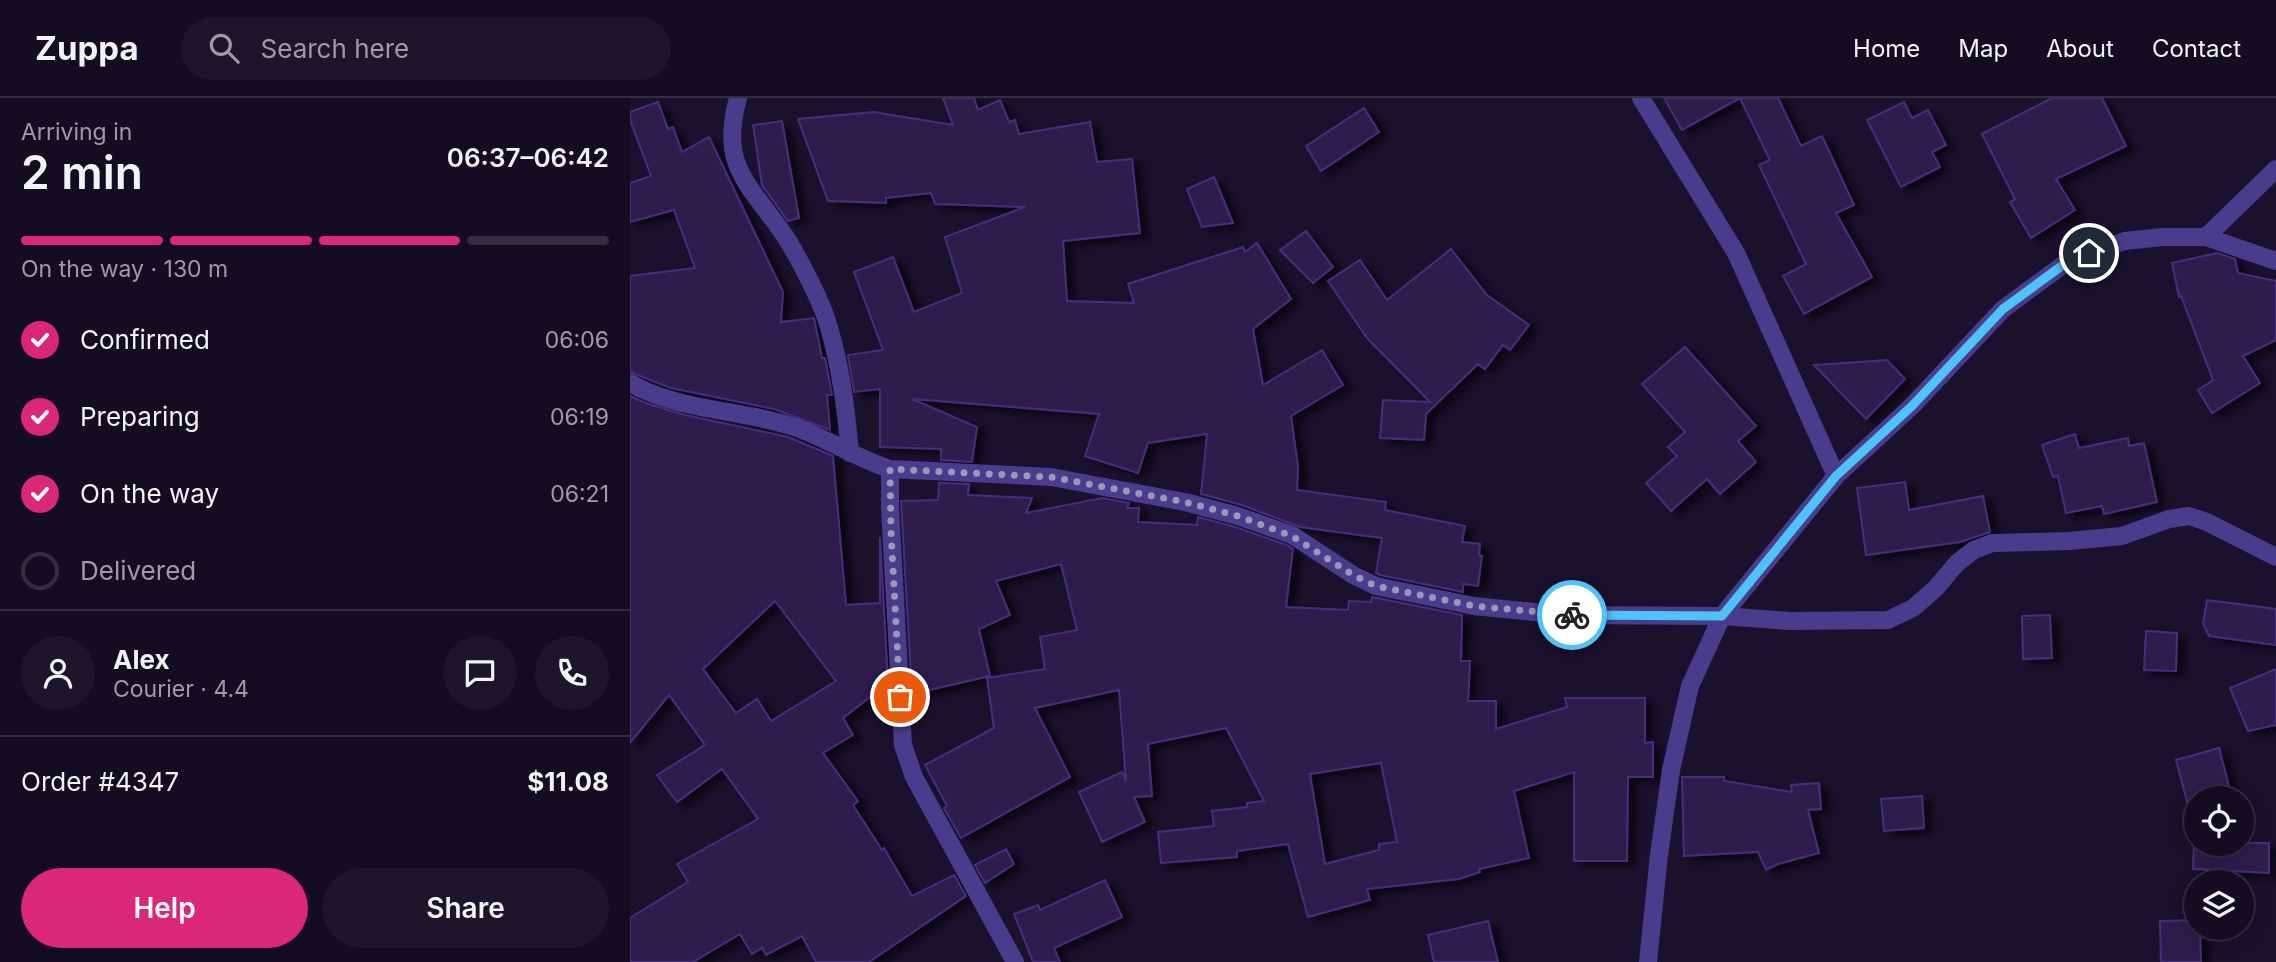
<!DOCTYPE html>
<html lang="en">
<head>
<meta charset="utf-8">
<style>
	:root { --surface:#140d22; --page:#1d162a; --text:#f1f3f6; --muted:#9d9ca5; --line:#332d40; --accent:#db2777 }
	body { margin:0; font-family:Inter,sans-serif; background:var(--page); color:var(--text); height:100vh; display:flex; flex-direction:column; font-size:26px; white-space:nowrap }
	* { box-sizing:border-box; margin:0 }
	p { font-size:23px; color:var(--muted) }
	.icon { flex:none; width:38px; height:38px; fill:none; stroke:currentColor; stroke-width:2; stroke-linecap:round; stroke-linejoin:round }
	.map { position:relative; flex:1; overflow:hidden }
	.side { display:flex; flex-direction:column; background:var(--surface); width:630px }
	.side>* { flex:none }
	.fabs { position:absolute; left:1554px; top:688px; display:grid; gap:14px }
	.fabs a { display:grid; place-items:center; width:70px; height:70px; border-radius:50%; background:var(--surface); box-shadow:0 4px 18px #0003,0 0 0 2px var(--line); font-size:35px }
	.pin { position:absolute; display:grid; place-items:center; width:60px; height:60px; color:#fff; margin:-30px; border:4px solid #fff; border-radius:50%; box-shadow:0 2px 7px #0007 }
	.courier { position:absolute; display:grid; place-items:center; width:70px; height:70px; margin:-35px; border:5px solid #4fc3f7; border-radius:50%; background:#fff; color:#222; box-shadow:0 2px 9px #0007 }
	.headline em { font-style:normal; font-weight:600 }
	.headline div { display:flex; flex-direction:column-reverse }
	.headline { display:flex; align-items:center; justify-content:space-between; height:119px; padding:0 21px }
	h1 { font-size:46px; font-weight:600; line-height:52px }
	.bar { display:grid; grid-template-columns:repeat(4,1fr); gap:10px 7px; align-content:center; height:84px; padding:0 21px }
	.bar i { height:9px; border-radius:5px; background:var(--line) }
	.bar .selected { background:var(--accent) }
	.bar p { grid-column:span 4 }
	.line { display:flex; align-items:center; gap:18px; padding:0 21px; border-top:2px solid var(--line) }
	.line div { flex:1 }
	.round { display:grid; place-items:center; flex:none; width:74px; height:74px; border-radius:37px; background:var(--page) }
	ol { padding:0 21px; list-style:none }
	li { display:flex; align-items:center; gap:21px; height:77px }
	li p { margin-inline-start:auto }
	li .icon { padding:7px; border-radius:50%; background:var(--accent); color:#fff; stroke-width:4 }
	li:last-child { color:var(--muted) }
	li i { width:38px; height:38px; border:4px solid var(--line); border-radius:50% }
	.cta { display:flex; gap:14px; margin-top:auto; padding:14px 21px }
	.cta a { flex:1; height:80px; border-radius:42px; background:var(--accent); color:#fff; font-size:28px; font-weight:600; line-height:80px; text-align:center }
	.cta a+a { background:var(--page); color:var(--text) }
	header { display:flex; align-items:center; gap:42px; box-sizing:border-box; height:98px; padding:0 35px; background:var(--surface); border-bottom:2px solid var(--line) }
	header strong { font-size:33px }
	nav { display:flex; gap:38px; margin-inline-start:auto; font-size:24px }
	.search { width:490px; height:63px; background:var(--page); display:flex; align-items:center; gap:18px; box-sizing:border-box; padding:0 24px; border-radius:38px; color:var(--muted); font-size:26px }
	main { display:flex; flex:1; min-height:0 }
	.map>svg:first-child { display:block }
</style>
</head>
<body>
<header>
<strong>Zuppa</strong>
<div class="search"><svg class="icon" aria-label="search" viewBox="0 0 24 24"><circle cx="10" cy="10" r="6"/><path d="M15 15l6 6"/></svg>Search here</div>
<nav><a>Home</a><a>Map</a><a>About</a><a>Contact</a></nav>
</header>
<main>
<section class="side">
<div class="headline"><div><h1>2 min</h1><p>Arriving in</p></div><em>06:37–06:42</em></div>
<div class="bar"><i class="selected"></i><i class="selected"></i><i class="selected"></i><i></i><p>On the way · 130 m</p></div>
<ol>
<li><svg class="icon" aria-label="check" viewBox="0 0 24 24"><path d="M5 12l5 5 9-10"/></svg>Confirmed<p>06:06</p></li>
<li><svg class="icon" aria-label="check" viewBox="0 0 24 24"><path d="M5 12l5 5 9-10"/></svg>Preparing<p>06:19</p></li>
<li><svg class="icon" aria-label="check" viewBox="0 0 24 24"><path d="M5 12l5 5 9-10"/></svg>On the way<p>06:21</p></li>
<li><i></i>Delivered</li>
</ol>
<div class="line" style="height:126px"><a class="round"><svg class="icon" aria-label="person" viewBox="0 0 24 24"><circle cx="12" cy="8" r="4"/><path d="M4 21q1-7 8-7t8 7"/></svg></a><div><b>Alex</b><p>Courier · 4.4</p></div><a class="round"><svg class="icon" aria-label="chat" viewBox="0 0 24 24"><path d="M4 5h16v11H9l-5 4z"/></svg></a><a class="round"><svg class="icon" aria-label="phone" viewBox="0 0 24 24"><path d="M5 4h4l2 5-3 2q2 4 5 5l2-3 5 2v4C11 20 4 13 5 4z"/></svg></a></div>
<div class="line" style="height:91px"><div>Order #4347</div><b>$11.08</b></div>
<div class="cta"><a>Help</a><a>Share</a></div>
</section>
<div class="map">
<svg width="1646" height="864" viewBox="0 0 1646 864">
	<defs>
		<filter id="shadow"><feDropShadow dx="8" dy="4.5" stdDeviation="3.5" flood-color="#0009"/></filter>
	</defs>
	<rect width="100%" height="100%" fill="#1a112d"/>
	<path fill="#2d1d4e" stroke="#472f7b" stroke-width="2" fill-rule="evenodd" filter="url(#shadow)" d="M 313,0 L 344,0 L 348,12 L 370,2 L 379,24 L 385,22 L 389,36 L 460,24 L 467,64 L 502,61 L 510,135 L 433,143 L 437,203 L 504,205 L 498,186 L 613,149 L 615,154 L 627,145 L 661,201 L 623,231 L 633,287 L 692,252 L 713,287 L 661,318 L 668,369 L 667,392 L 756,404 L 755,412 L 835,428 L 832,444 L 850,446 L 849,457 L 852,458 L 848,488 L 833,486 L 833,494 L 750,477 L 746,475 L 752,440 L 670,429 L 612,407 L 571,396 L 577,336 L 518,345 L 508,375 L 455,358 L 469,316 L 282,301 L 347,329 L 342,364 L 311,362 L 311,351 L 250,349 L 250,291 L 224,294 L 218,257 L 253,252 L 224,174 L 263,159 L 284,214 L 332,195 L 315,139 L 395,109 L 305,106 L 301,95 L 256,100 L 256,105 L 198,103 L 168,21 L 244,14 L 323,27 Z
		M 1034,0 L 1110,0 L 1052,32 Z
		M 1110,0 L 1148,0 L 1171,48 L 1192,38 L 1224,107 L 1206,115 L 1242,179 L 1174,216 L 1153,178 L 1176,166 L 1129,67 L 1140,62 Z
		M 1422,0 L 1472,0 L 1496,48 L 1426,81 L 1445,112 L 1401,140 L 1380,104 L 1385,101 L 1352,36 Z
		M 28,4 L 38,31 L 43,29 L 52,54 L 79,39 L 153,194 L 151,224 L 184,220 L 192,260 L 195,260 L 202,297 L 197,297 L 200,332 L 144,311 L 41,290 L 0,274 L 0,178 L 65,170 L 44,112 L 0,124 L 0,85 L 21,78 L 0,22 L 0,14 Z
		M 1274,4 L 1282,20 L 1298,12 L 1316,47 L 1302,54 L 1310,69 L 1271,89 L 1237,22 Z
		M 734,10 L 749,34 L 691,73 L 676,48 Z
		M 152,23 L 169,120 L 158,123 L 132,87 L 123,27 Z
		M 584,79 L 603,125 L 572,129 L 557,91 Z
		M 676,133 L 703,169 L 683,185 L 650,152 Z
		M 821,151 L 857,197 L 899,227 L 880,252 L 873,247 L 855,271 L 848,266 L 796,316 L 794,342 L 750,340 L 753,302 L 800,304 L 737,240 L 698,183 L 730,162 L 757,202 Z
		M 1587,155 L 1605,161 L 1608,175 L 1646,183 L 1646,242 L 1613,258 L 1630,285 L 1582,315 L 1568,292 L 1583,282 L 1551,198 L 1549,199 L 1542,165 Z
		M 1055,249 L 1126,328 L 1108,343 L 1126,364 L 1090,396 L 1077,381 L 1041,413 L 1016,385 L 1047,358 L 1038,349 L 1055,334 L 1012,286 Z
		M 1257,262 L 1275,281 L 1236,321 L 1184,267 Z
		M 0,298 L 15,305 L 55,317 L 158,339 L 203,358 L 216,507 L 250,505 L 250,439 L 258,585 L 213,620 L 223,637 L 193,655 L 228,703 L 223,707 L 252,752 L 254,750 L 282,798 L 324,777 L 336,798 L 239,864 L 186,864 L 172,838 L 136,857 L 132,850 L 122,856 L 110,836 L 63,864 L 0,864 L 0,820 L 58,784 L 47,766 L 128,721 L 92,671 L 47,704 L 27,677 L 75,647 L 39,597 L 0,645 ZM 145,503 L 206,583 L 141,623 L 127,601 L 106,615 L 73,571 Z
		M 1445,336 L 1449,350 L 1498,340 L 1499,348 L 1514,345 L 1527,404 L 1474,416 L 1472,408 L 1436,415 L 1428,378 L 1423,379 L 1412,347 Z
		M 1275,384 L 1279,412 L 1353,398 L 1360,434 L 1330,444 L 1236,457 L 1227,390 Z
		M 309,385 L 339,386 L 338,397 L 402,400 L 396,415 L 472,400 L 499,405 L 497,410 L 509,410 L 508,424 L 567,427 L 568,419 L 605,429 L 657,447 L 663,451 L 656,509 L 718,512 L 719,503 L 741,504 L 742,499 L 832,517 L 831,563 L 840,563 L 838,603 L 866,603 L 866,631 L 937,609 L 935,600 L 1015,600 L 1015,645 L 1023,644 L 1023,679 L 998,679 L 997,763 L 944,763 L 944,674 L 884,693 L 899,760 L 849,771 L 850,774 L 829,781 L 737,791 L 740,802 L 678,819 L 658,746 L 607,753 L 607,759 L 531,765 L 528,734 L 584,728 L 582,713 L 617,709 L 617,705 L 634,703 L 596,630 L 518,646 L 522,698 L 504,699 L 515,724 L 472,744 L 449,694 L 492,674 L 496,683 L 489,592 L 405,610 L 440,679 L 331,740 L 314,710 L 317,708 L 295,667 L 364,630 L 357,580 L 415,571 L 410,539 L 447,532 L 431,466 L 366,483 L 380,517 L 349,531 L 360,578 L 282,596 L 271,403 L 308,402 ZM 751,665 L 767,744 L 749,746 L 749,752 L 695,766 L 680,676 Z
		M 1577,502 L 1646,511 L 1646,547 L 1579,538 L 1573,525 Z
		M 1420,517 L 1422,560 L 1393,561 L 1392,518 Z
		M 1516,533 L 1547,535 L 1546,573 L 1514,572 Z
		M 1646,571 L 1646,627 L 1618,633 L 1600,590 Z
		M 1589,650 L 1601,696 L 1584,700 L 1566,700 L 1566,705 L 1558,707 L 1546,662 Z
		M 1052,679 L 1094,679 L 1094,683 L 1162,694 L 1161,687 L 1189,685 L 1191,711 L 1178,712 L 1189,755 L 1148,766 L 1136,772 L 1128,754 L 1054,758 Z
		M 1292,698 L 1294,730 L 1254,733 L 1251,701 Z
		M 1564,745 L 1639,745 L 1639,775 L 1563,771 Z
		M 376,751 L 384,766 L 355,785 L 345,767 Z
		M 475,782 L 492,819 L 424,850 L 430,864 L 403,864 L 384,816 L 408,807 L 410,812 Z
		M 1566,822 L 1566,830 L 1570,830 L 1571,864 L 1531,864 L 1530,823 Z
		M 858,823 L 868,864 L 804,864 L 798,837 Z"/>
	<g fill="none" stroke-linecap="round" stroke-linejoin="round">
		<path stroke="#493c8c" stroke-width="18" d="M 108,0 C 90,66 116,83 150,131 C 164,150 187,195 195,217 C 210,261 216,309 220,355
			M 1011,0 L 1106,155 L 1206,378
			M 1576,139 L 1646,71
			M 0,285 C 48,313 109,311 161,328 C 196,339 225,360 260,371 L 421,379 L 555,404 L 608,418 L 662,437 L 723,477 L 746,488 L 844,508 L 933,517 L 1092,518 L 1160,523 L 1258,522 L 1283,510 L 1305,491 L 1327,465 L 1344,452 L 1362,445 L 1439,443 L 1492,438 L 1539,421 L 1559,418 L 1577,424 L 1646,459
			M 260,371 L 260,410 L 273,647 L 284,679 L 385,864
			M 1018,864 L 1029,757 L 1041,672 L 1060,588 L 1092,518 L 1206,378 L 1282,308 L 1373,211 L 1437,164 L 1459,155 L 1495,143 L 1532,139 L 1576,139 L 1646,163"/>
	</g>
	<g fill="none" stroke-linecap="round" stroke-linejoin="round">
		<path stroke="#9e96b6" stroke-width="7" stroke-dasharray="0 12.6" d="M 270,599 L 261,434 L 260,371 L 421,379 L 555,404 L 608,418 L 662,438 L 723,477 L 746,488 L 844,508 L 942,517"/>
		<path stroke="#4fc3f7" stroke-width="9" d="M 942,517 L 1092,518 L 1206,378 L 1282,308 L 1373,211 L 1437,164 L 1459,155"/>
	</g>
</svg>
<div class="fabs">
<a><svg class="icon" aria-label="locate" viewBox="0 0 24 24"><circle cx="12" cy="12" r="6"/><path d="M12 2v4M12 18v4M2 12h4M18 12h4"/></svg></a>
<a><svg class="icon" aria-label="layers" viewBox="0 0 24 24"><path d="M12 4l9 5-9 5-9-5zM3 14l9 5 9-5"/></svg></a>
</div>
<div class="pin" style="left:270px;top:599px;background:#ea580c"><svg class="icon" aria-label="bag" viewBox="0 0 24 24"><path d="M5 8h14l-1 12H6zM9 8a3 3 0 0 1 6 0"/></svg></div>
<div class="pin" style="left:1459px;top:155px;background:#1f2937"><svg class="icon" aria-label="home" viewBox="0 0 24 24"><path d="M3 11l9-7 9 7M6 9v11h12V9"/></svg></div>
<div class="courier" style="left:942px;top:517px"><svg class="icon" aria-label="bike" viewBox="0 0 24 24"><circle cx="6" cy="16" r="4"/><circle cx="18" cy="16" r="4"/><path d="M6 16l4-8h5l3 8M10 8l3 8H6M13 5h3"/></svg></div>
</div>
</main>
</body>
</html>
